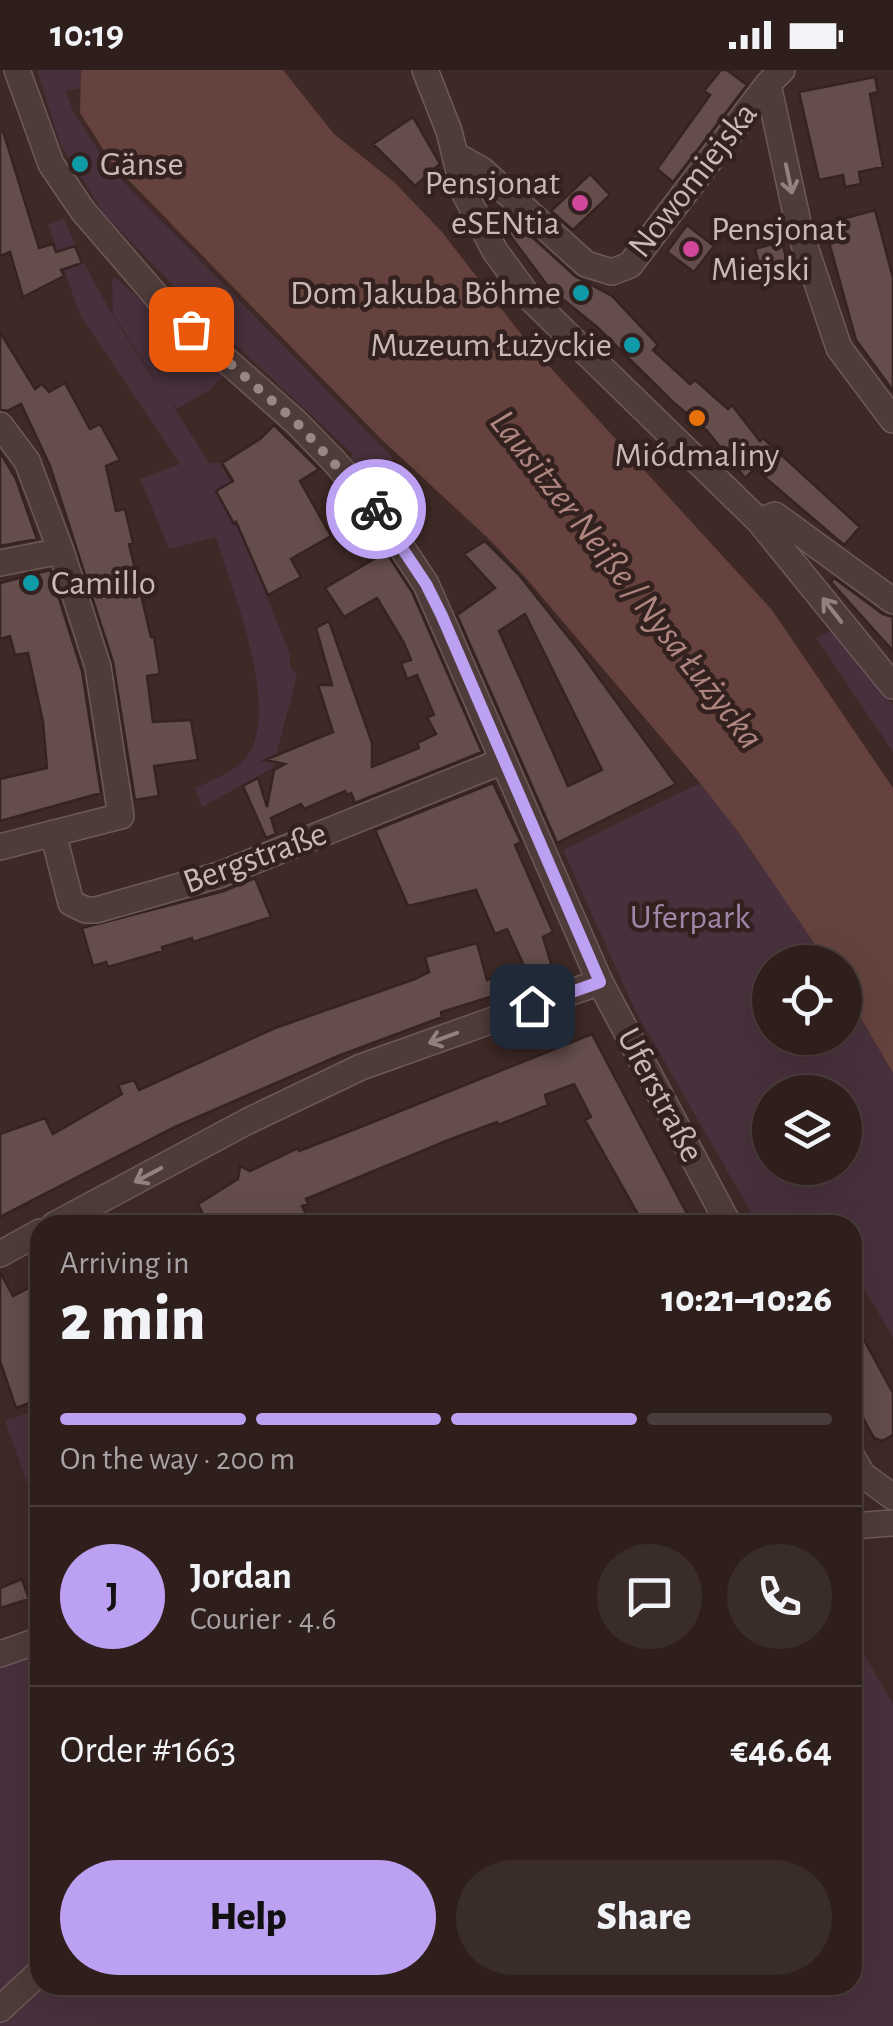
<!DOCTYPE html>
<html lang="en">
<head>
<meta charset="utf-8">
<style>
	:root { --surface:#2e1f1c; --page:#3a2c29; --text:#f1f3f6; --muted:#a7a2a3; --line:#493d3b; --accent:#bca0f2 }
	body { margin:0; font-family:"Alegreya Sans",sans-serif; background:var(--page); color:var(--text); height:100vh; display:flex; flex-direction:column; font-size:38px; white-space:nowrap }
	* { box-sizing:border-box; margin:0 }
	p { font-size:32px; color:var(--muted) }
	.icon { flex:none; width:55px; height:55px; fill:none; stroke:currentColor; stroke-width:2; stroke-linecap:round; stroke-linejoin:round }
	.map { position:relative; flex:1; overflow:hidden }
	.details { position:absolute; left:30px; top:1145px; width:832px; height:780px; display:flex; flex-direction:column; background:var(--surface); border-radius:30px; box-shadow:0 10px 40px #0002,0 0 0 2px var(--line) }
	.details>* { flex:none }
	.controls { position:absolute; left:752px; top:875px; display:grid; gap:20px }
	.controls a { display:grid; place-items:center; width:110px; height:110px; border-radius:50%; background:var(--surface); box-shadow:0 10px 40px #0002,0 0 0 2px var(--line); font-size:50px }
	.pin { position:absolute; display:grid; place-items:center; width:85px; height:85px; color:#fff; margin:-42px; border-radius:20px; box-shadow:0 5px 15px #0006 }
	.courier { position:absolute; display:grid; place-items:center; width:100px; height:100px; margin:-50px; border:8px solid #bca0f2; border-radius:50%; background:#fff; color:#222; box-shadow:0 2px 12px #0007 }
	.overview em { font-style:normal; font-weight:800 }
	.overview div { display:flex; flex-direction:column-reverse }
	.overview { display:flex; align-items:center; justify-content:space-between; height:170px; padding:0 30px }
	h1 { font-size:65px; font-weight:800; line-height:75px }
	.bar { display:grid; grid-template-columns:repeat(4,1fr); gap:15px 10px; align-content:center; height:120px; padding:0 30px }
	.bar i { height:12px; border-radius:8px; background:var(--line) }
	.bar .current { background:var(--accent) }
	.bar p { grid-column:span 4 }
	.line { display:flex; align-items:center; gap:25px; padding:0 30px; border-top:2px solid var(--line) }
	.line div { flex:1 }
	.round { display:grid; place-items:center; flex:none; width:105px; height:105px; border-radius:52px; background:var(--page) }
	.cta { display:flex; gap:20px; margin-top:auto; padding:20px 30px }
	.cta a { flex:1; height:115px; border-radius:60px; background:var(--accent); color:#111; font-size:40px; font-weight:800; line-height:115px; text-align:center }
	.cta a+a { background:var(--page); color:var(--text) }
	.status { display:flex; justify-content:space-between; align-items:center; height:70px; padding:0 50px; background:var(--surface); direction:ltr }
	.status svg { height:28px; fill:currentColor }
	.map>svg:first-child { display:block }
</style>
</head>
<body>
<div class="status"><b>10:19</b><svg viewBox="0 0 49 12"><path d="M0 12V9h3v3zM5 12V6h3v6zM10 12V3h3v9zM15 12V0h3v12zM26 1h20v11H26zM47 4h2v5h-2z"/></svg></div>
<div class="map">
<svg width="893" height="1956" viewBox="0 0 893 1956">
	<rect width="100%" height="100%" fill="#3e2926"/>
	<path fill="#48313c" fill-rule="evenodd" d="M 37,0 L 81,0 L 80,18 L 66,21 L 72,39 L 109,97 L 393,388 L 371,413 L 349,390 L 353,384 L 179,222 L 102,141 L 60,73 Z
		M 64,148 C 91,214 122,262 162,320 L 113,244 L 112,210 L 115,207 L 225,305 L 210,320 L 177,339 L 170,331 L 209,393 L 219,392 L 231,412 L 216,421 L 239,458 L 290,584 L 290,597 L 297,605 L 273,698 L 202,737 L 195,718 C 211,711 230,704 243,691 C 285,647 232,521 216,467 L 169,479 L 140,409 L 180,394 L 80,245 L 48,154 Z
		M 831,561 L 893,635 L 893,682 L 816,568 Z
		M 700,713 L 739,763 L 827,892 L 770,892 L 770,968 L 845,968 L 845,921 L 893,1003 L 893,1268 L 853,1199 L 852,1155 L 758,1155 L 635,940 L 563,780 ZM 770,1022 L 845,1022 L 845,1098 L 770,1098 Z
		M 40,1339 L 40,1450 L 5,1351 Z
		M 853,1566 L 893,1633 L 893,1956 L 0,1956 L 0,1592 L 40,1578 L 40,1915 L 852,1915 Z"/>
	<path fill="#65423d" d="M 81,0 L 283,0 L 334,64 L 394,112 L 442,162 L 528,273 L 772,540 L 893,718 L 893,1003 L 845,921 L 845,892 L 827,892 L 739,763 L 700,713 L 525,507 L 490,470 L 381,369 L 112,93 L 80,43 Z"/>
	<path fill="#644d4a" stroke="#352321" stroke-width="2.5" fill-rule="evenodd" d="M 721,0 L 727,0 L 747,15 L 673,112 L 657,99 L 710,25 L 704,21 Z
		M 875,7 L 878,22 L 870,24 L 883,97 L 859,102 L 861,114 L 845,117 L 843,105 L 819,110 L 799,22 Z
		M 413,47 L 440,94 L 415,116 L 373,74 Z
		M 0,61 L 3,61 L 39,178 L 53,174 L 56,182 L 75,176 L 82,193 L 61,200 L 64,206 L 23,227 L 10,182 L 0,186 Z
		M 590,104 L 610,125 L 573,160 L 551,141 Z
		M 499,137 L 575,206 L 612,226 L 658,275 L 653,280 L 690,314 L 695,310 L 728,339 L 732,335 L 760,371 L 763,368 L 860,457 L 844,475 L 755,399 L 745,408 L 707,361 L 673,332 L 597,257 L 550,219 L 494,144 Z
		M 875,140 L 893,208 L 893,321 L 856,270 L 824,154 Z
		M 687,155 L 714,176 L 694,202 L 667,182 Z
		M 782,171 L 789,199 L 762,206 L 755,179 Z
		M 0,262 L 35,319 L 42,314 L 49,322 L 65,313 L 90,359 L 100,354 L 120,390 L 106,396 L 116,441 L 125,439 L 133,473 L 129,474 L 151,567 L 154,567 L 160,604 L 147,606 L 153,652 L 191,650 L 198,690 L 154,696 L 159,726 L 135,730 L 113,592 L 50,396 L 21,334 L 7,341 L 0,339 Z
		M 274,355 L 319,399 L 300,411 L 331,466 L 291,489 L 301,507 L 268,525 L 236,452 L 234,454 L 216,421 L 233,411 L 222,393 L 260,369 Z
		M 0,382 L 16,409 L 37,469 L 0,476 Z
		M 485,471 L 519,505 L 578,579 L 676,714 L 557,773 L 457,545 L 495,518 L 464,484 ZM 525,544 L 602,700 L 568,716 L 499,561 Z
		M 386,482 L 412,522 L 482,682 L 355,733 L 351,723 L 347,725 L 345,721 L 304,739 L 301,734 L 271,748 L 276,764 L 266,768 L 243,716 L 258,708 L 267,737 L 274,700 L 285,694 L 265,690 L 333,662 L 318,615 L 332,615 L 316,558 L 329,551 L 372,673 L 372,697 L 419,678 L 417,673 L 436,664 L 427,647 L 434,645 L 417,605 L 407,609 L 401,593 L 411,590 L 404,573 L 377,528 L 344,547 L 325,518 Z
		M 50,500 L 82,601 L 101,723 L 0,751 L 0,709 L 47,698 L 43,652 L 28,583 L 15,585 L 10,566 L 0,569 L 0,513 Z
		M 834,508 L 883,544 L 893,547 L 893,581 L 831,512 Z
		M 493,713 L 521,772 L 515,775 L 553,862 L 543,867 L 555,907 L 441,942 L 442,947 L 338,986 L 175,1057 L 0,1147 L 0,1064 L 45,1048 L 53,1064 L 122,1024 L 118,1015 L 134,1010 L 139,1020 L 275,958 L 415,909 L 429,902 L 425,887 L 477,873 L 487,910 L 525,898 L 507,859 L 495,864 L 476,820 L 408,836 L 375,760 Z
		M 255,808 L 271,847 L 193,872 L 192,868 L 162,877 L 163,881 L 108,897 L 106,892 L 93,896 L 82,858 L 224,821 Z
		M 592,964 L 693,1155 L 644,1155 L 585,1050 L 591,1047 L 574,1014 L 545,1025 L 548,1035 L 498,1055 L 497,1052 L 451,1069 L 306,1129 L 308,1134 L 302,1136 L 309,1150 L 299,1155 L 208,1155 L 198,1134 L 238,1109 L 240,1096 L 250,1101 L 298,1078 L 299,1081 L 363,1056 Z
		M 0,1202 L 13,1226 L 40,1212 L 40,1329 L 16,1338 L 0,1291 Z
		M 852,1248 L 893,1323 L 893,1365 L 882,1371 L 874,1368 L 852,1328 Z
		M 22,1509 L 29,1529 L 0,1538 L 0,1518 Z"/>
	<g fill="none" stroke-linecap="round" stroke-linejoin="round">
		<g stroke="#6c5a58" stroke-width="28">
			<path id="minor" d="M 17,0 L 51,94 L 83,141 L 165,236 L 296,352 L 333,390 L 377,440 L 426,514 L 600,912 L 729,1155
				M 425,0 L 449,61 L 464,122 L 495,181 L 528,226 L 759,451 L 893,616
				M 768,14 L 800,162 L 839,278 L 893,350
				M 455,85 L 482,100 L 586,194 L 612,202 L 630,195 L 768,14 L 782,0
				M 0,355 L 27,391 L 61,481 L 98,597 L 121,746 L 0,777
				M 759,451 L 775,445 L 893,531
				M 0,493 L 61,481
				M 53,763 L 71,833 L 86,840 L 96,840 L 219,805 L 503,691
				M 54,1155 L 248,1051 L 361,997 L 600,912
				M 0,1184 L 40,1162
				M 852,1387 L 863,1405 L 893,1427
				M 852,1456 L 893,1453
				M 0,1584 L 40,1570
				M 0,1939 L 40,1902"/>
		</g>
		<use href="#minor" stroke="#4e3c3a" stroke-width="25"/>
	</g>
	<defs><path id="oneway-shaft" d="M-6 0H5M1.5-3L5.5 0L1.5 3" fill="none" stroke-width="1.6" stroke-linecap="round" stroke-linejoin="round" transform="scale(2.5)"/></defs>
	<g stroke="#92817e">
		<use href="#oneway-shaft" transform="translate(789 109) rotate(78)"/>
		<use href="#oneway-shaft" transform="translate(832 540) rotate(-128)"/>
		<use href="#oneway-shaft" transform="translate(443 968) rotate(160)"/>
		<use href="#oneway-shaft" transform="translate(148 1105) rotate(152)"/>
	</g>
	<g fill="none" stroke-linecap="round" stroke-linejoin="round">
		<path stroke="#988784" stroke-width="10" stroke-dasharray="0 18" d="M 191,259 L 296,352 L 376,439"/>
		<path stroke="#bca0f2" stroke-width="12" d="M 376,439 L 426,514 L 442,546 L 600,912 L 532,936"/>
	</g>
	<g fill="#0f9aa8" stroke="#33211f" stroke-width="4">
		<circle cx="80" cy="94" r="10"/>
		<circle cx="581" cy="223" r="10"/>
		<circle cx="632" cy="275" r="10"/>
		<circle cx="31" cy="513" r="10"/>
	</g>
	<g fill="#d1479c" stroke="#33211f" stroke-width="4">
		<circle cx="580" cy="133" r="10"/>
		<circle cx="691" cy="179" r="10"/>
	</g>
	<circle fill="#e8710a" stroke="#33211f" stroke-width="4" cx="697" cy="348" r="10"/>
	<g text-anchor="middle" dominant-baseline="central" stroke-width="9" stroke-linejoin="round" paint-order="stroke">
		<g font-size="35" fill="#c9b9b6" stroke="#33211f" text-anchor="start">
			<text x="100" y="94">Gänse</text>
			<text x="560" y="113" text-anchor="end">Pensjonat<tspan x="560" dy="40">eSENtia</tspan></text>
			<text x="711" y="159">Pensjonat<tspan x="711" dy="40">Miejski</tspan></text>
			<text x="561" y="223" text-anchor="end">Dom Jakuba Böhme</text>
			<text x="612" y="275" text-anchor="end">Muzeum Łużyckie</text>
			<text x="697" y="385" text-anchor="middle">Miódmaliny</text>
			<text x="51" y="513">Camillo</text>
		</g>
		<g font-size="35" fill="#c9b9b6" stroke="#33211f">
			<text transform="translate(693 110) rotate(-52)">Nowomiejska</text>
			<text transform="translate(255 788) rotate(-20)">Bergstraße</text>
			<text transform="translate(660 1025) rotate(62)">Uferstraße</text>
		</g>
		<g font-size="35" fill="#9f85a7" stroke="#33211f">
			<text x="690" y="847">Uferpark</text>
		</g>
		<g font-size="38" font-style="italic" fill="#ae857f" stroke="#33211f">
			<text transform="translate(626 510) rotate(52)">Lausitzer Neiße / Nysa Łużycka</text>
		</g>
	</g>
</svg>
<div class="controls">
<a><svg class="icon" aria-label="locate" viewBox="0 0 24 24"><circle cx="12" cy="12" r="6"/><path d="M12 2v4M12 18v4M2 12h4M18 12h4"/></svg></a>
<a><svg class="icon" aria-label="layers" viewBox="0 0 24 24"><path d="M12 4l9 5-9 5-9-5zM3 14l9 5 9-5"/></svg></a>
</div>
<div class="pin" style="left:191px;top:259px;background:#ea580c"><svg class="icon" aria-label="bag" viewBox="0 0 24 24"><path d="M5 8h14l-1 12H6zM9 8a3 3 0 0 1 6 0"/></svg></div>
<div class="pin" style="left:532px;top:936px;background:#1f2937"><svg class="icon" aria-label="home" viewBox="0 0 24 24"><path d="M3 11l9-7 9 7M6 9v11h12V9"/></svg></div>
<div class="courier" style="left:376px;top:439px"><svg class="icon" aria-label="bike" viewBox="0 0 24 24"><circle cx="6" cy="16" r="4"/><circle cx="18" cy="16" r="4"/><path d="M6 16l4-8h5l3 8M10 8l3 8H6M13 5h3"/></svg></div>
<section class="details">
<div class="overview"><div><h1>2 min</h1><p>Arriving in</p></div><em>10:21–10:26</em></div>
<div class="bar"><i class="current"></i><i class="current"></i><i class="current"></i><i></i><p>On the way · 200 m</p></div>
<div class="line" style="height:180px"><b class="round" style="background:var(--accent);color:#111">J</b><div><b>Jordan</b><p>Courier · 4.6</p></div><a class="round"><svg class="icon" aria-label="chat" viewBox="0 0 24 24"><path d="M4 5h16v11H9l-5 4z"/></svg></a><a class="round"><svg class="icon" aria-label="phone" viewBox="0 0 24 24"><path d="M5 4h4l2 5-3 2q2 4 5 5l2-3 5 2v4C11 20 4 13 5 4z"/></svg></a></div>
<div class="line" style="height:130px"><div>Order #1663</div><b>€46.64</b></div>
<div class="cta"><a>Help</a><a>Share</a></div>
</section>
</div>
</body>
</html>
